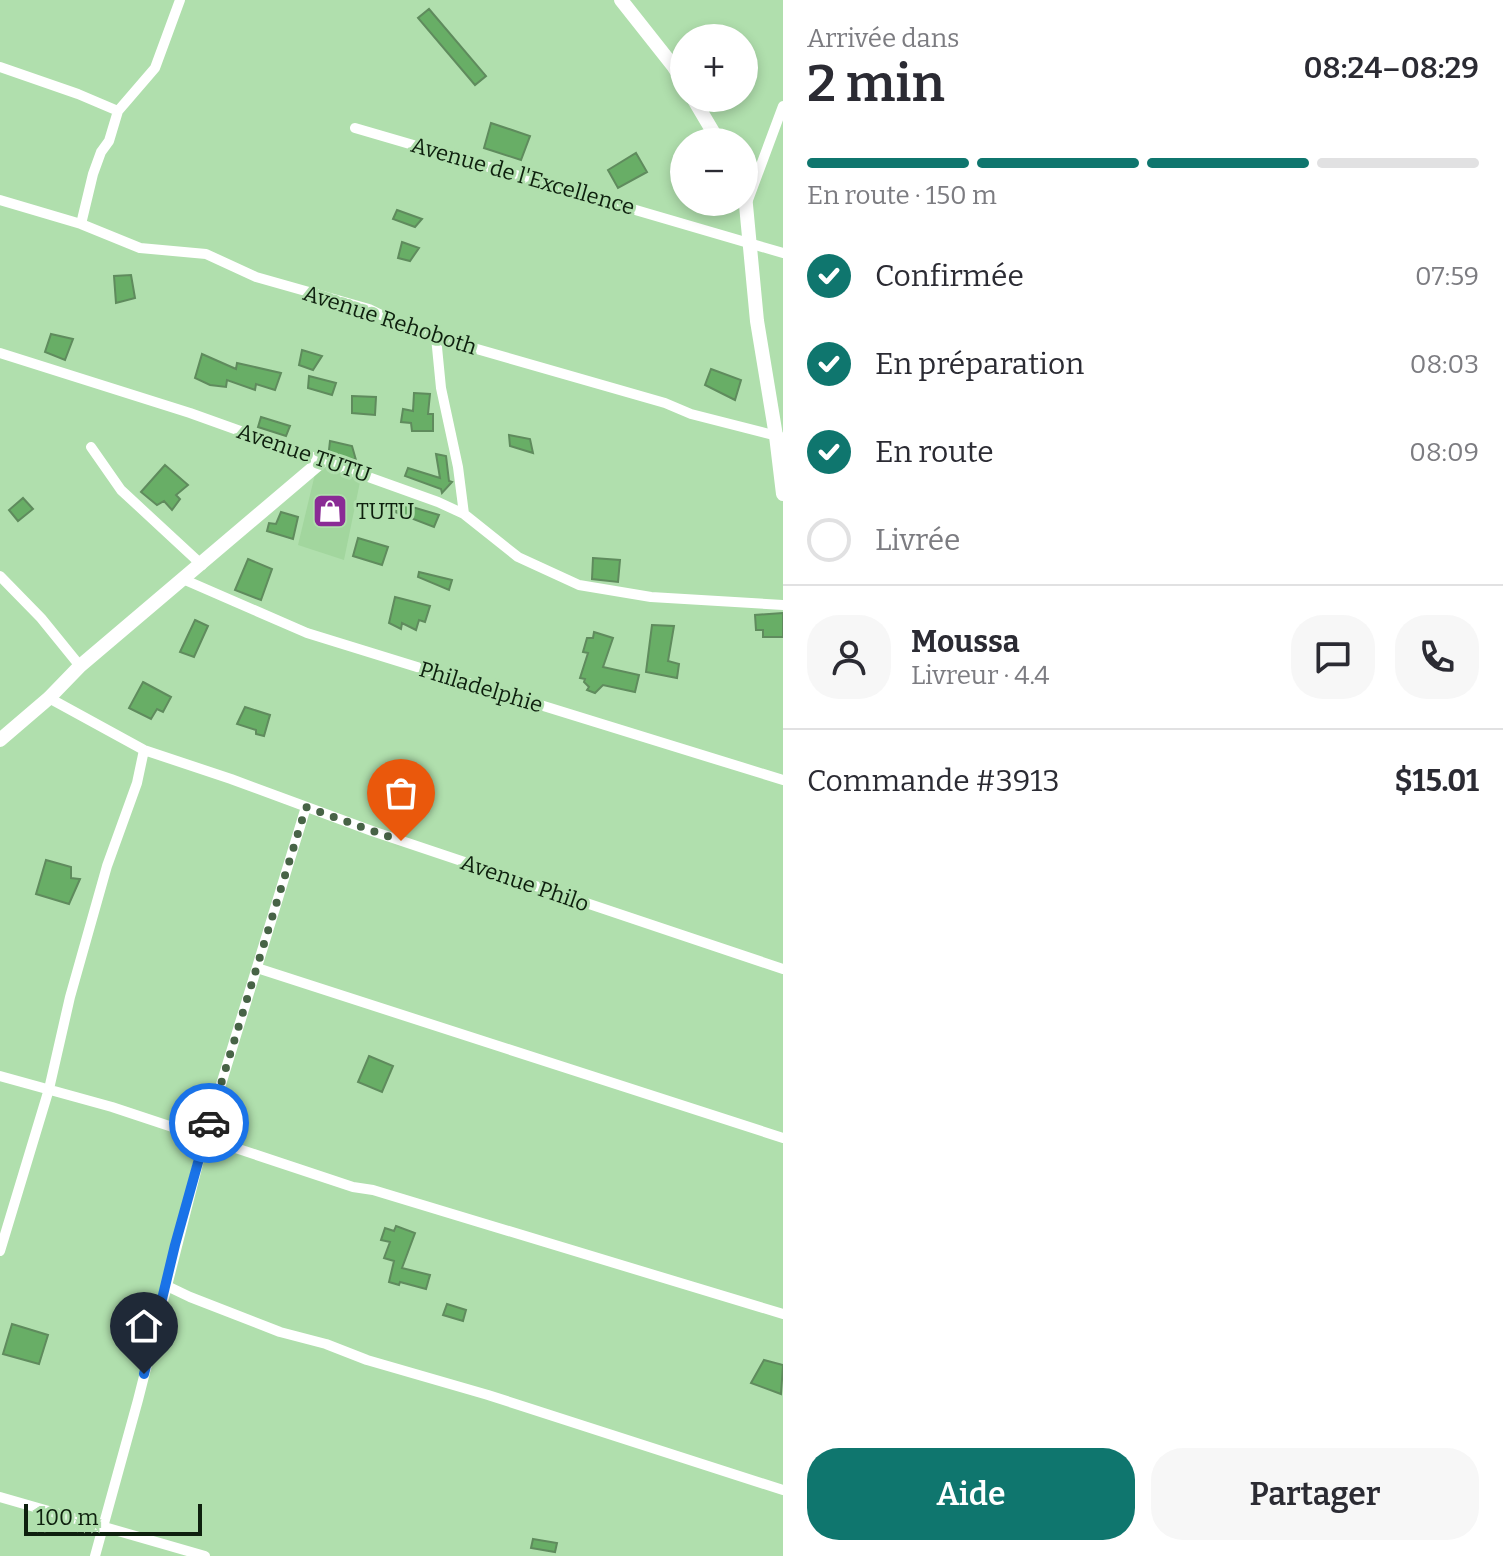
<!DOCTYPE html>
<html lang="fr">
<head>
<meta charset="utf-8">
<style>
	:root { --surface:#fff; --page:#f7f7f7; --text:#2b2b33; --muted:#7c7c81; --line:#e1e1e2; --accent:#0f766e }
	body { margin:0; font-family:Bitter,serif; background:var(--page); color:var(--text); height:100vh; display:flex; flex-direction:column; font-size:30px; white-space:nowrap }
	* { box-sizing:border-box; margin:0 }
	p { font-size:26px; color:var(--muted) }
	.icon { flex:none; width:44px; height:44px; fill:none; stroke:currentColor; stroke-width:2; stroke-linecap:round; stroke-linejoin:round }
	.map { position:relative; flex:1; overflow:hidden }
	.side { display:flex; flex-direction:column; background:var(--surface); width:720px }
	.side>* { flex:none }
	.buttons { position:absolute; left:670px; top:24px; display:grid; gap:16px }
	.buttons a { display:grid; place-items:center; width:88px; height:88px; border-radius:50%; background:var(--surface); box-shadow:0 4px 12px #0003; font-size:40px }
	.scale { position:absolute; left:24px; bottom:20px; width:178px; box-sizing:border-box; padding-left:8px; border:4px solid #0e200e; border-top:0; font-size:22px; line-height:28px; white-space:nowrap; color:#0e200e; -webkit-text-stroke:6px #b0dfad; paint-order:stroke }
	.pin { position:absolute; display:grid; place-items:center; width:68px; height:68px; color:#fff; margin:-82px -34px; border-radius:50% 50% 50% 0; rotate:-45deg; box-shadow:0 0 8px #0007 }
	.pin .icon { rotate:45deg }
	.courier { position:absolute; display:grid; place-items:center; width:80px; height:80px; margin:-40px; border:6px solid #1a73e8; border-radius:50%; background:#fff; color:#222; box-shadow:0 2px 10px #0007 }
	.overview em { font-style:normal; font-weight:600 }
	.overview div { display:flex; flex-direction:column-reverse }
	.overview { display:flex; align-items:center; justify-content:space-between; height:136px; padding:0 24px }
	h1 { font-size:52px; font-weight:600; line-height:60px }
	.bar { display:grid; grid-template-columns:repeat(4,1fr); gap:12px 8px; align-content:center; height:96px; padding:0 24px }
	.bar i { height:10px; border-radius:6px; background:var(--line) }
	.bar .current { background:var(--accent) }
	.bar p { grid-column:span 4 }
	.line { display:flex; align-items:center; gap:20px; padding:0 24px; border-top:2px solid var(--line) }
	.line div { flex:1 }
	.round { display:grid; place-items:center; flex:none; width:84px; height:84px; border-radius:32px; background:var(--page) }
	ol { padding:0 24px; list-style:none }
	li { display:flex; align-items:center; gap:24px; height:88px }
	li p { margin-inline-start:auto }
	li .icon { padding:8px; border-radius:50%; background:var(--accent); color:#fff; stroke-width:4 }
	li:last-child { color:var(--muted) }
	li i { width:44px; height:44px; border:4px solid var(--line); border-radius:50% }
	.action { display:flex; gap:16px; margin-top:auto; padding:16px 24px }
	.action a { flex:1; height:92px; border-radius:32px; background:var(--accent); color:#fff; font-size:32px; font-weight:600; line-height:92px; text-align:center }
	.action a+a { background:var(--page); color:var(--text) }
	main { display:flex; flex:1; min-height:0 }
	.map>svg:first-child { display:block }
</style>
</head>
<body>
<main>
<div class="map">
<svg width="783" height="1556" viewBox="0 0 783 1556">
	<rect width="100%" height="100%" fill="#b0dfad"/>
	<path fill="#a2d69e" d="M 322,465 L 361,477 L 344,560 L 298,545 L 315,474 Z"/>
	<path fill="#68ae66" stroke="#5f8b5d" stroke-width="2" d="M 429,9 L 486,76 L 475,85 L 418,18 Z
		M 491,123 L 530,136 L 521,160 L 484,148 Z
		M 636,153 L 647,172 L 618,188 L 608,170 Z
		M 397,210 L 422,219 L 415,227 L 393,219 Z
		M 402,242 L 419,248 L 410,261 L 398,258 Z
		M 131,275 L 135,298 L 116,303 L 114,276 Z
		M 51,334 L 73,339 L 65,360 L 45,352 Z
		M 302,350 L 322,356 L 313,370 L 299,365 Z
		M 202,354 L 236,369 L 237,363 L 281,373 L 275,390 L 256,384 L 255,390 L 227,380 L 226,387 L 210,385 L 195,378 Z
		M 711,369 L 741,380 L 735,400 L 705,385 Z
		M 309,376 L 336,383 L 332,395 L 308,388 Z
		M 414,393 L 430,394 L 428,414 L 433,414 L 433,431 L 412,431 L 411,423 L 401,422 L 403,409 L 413,411 Z
		M 352,396 L 376,397 L 375,415 L 352,413 Z
		M 261,417 L 290,426 L 286,436 L 258,427 Z
		M 509,435 L 530,439 L 533,453 L 510,446 Z
		M 330,441 L 352,446 L 356,460 L 332,454 L 329,450 Z
		M 436,454 L 446,456 L 449,481 L 452,482 L 442,493 L 441,489 L 405,476 L 408,468 L 440,478 Z
		M 165,465 L 188,485 L 176,495 L 180,499 L 172,510 L 164,501 L 157,505 L 141,492 Z
		M 23,498 L 33,509 L 18,521 L 9,510 Z
		M 399,503 L 439,515 L 434,527 L 395,512 Z
		M 281,512 L 298,517 L 293,539 L 267,531 L 269,523 L 276,524 Z
		M 358,538 L 388,547 L 382,565 L 353,556 Z
		M 593,558 L 620,560 L 618,582 L 592,579 Z
		M 248,559 L 272,569 L 261,600 L 235,590 Z
		M 419,572 L 452,580 L 449,590 L 418,577 Z
		M 395,597 L 430,606 L 425,622 L 419,620 L 416,630 L 402,623 L 401,629 L 389,623 Z
		M 783,613 L 783,637 L 763,637 L 763,630 L 756,630 L 755,615 Z
		M 195,620 L 208,626 L 194,657 L 180,652 Z
		M 652,625 L 674,626 L 668,661 L 679,664 L 677,678 L 646,672 Z
		M 594,632 L 613,638 L 603,667 L 639,675 L 635,692 L 603,685 L 595,693 L 587,690 L 589,687 L 584,682 L 585,679 L 580,678 L 588,653 L 583,652 L 587,638 L 593,638 Z
		M 143,682 L 171,697 L 163,712 L 157,709 L 151,719 L 129,708 Z
		M 245,707 L 270,715 L 264,736 L 256,734 L 256,730 L 237,724 Z
		M 46,860 L 71,867 L 71,878 L 80,879 L 69,904 L 36,894 Z
		M 369,1056 L 393,1066 L 382,1092 L 358,1082 Z
		M 396,1226 L 415,1233 L 402,1268 L 430,1275 L 426,1289 L 400,1282 L 399,1285 L 389,1282 L 394,1261 L 384,1258 L 390,1242 L 381,1240 L 385,1228 L 394,1231 Z
		M 447,1304 L 466,1310 L 463,1321 L 443,1315 Z
		M 12,1324 L 48,1335 L 39,1364 L 3,1354 Z
		M 764,1360 L 783,1365 L 781,1394 L 751,1383 Z
		M 533,1539 L 557,1543 L 555,1552 L 531,1548 Z"/>
	<g fill="none" stroke-linecap="round" stroke-linejoin="round">
		<path stroke="#fff" stroke-width="10" d="M 0,67 L 78,94 L 118,111
			M 355,128 L 783,253
			M 0,200 L 81,224 L 140,248 L 206,254 L 256,277 L 369,309 L 414,331 L 665,403 L 691,414 L 781,437
			M 748,200 L 783,106
			M 81,224 L 93,174 L 101,152 L 109,141 L 118,111 L 155,68 L 180,0
			M 436,337 L 441,388 L 458,467 L 464,514
			M 0,353 L 190,413 L 438,502 L 464,514 L 518,557 L 579,585 L 651,597 L 783,605
			M 91,447 L 121,490 L 202,565
			M 0,576 L 41,618 L 80,666
			M 185,580 L 307,633 L 783,780
			M 49,698 L 144,750 L 231,779 L 372,831 L 783,969
			M 257,968 L 783,1138
			M 0,1076 L 112,1107 L 353,1187 L 373,1190 L 783,1314
			M 0,1251 L 49,1089 L 70,997 L 107,866 L 137,783 L 144,750
			M 167,1286 L 190,1297 L 280,1332 L 326,1344 L 367,1360 L 488,1395 L 783,1490
			M 0,1497 L 205,1556
			M 95,1556 L 138,1400 L 204,1140 L 306,807"/>
		<path stroke="#fff" stroke-width="14" d="M 621,0 L 674,67 L 684,83
			M 693,98 L 719,142
			M 744,184 L 757,321 L 776,436 L 783,494
			M 0,740 L 49,698 L 80,666 L 324,459"/>
	</g>
	<g fill="none" stroke-linecap="round" stroke-linejoin="round">
		<path stroke="#476346" stroke-width="8" stroke-dasharray="0 14.4" d="M 209,1123 L 306,807 L 401,841"/>
		<path stroke="#1a73e8" stroke-width="10" d="M 144,1374 L 175,1245 L 209,1123"/>
	</g>
	<defs>
		<g id="shop-square" transform="scale(1.8)"><rect x="-9" y="-9" width="18" height="18" rx="4" fill="#8a2b95" stroke="#b0dfad"/><path d="M-5-2.5h2.3a2.7 3.5 0 0 1 5.4 0H5L5.5 6h-11ZM-1.5-2.5h3a1.5 2.3 0 0 0-3 0Z" fill="#fff"/></g>
	</defs>
	<g fill-rule="evenodd">
		<use href="#shop-square" x="330" y="511"/>
	</g>
	<g text-anchor="middle" dominant-baseline="central" stroke-width="6" stroke-linejoin="round" paint-order="stroke">
		<g font-size="22" fill="#0e200e" stroke="#b0dfad">
			<text transform="translate(523 176) rotate(16)">Avenue de l'Excellence</text>
			<text transform="translate(390 320) rotate(18)">Avenue Rehoboth</text>
			<text transform="translate(304 453) rotate(19)">Avenue TUTU</text>
			<text transform="translate(481 687) rotate(17)">Philadelphie</text>
			<text transform="translate(525 883) rotate(19)">Avenue Philo</text>
		</g>
		<g font-size="22" fill="#0e200e" stroke="#b0dfad" text-anchor="start">
			<text x="356" y="511">TUTU</text>
		</g>
	</g>
</svg>
<div class="buttons">
<a>+</a>
<a>−</a>
</div>
<div class="scale">100 m</div>
<div class="pin" style="left:401px;top:841px;background:#ea580c"><svg class="icon" aria-label="bag" viewBox="0 0 24 24"><path d="M5 8h14l-1 12H6zM9 8a3 3 0 0 1 6 0"/></svg></div>
<div class="pin" style="left:144px;top:1374px;background:#1f2937"><svg class="icon" aria-label="home" viewBox="0 0 24 24"><path d="M3 11l9-7 9 7M6 9v11h12V9"/></svg></div>
<div class="courier" style="left:209px;top:1123px"><svg class="icon" aria-label="car" viewBox="0 0 24 24"><path d="M5 17H2v-5l4-1 3-4h7l3 4 3 1v5h-3M9 17h6M6 11h13"/><circle cx="7" cy="17" r="2"/><circle cx="17" cy="17" r="2"/></svg></div>
</div>
<section class="side">
<div class="overview"><div><h1>2 min</h1><p>Arrivée dans</p></div><em>08:24–08:29</em></div>
<div class="bar"><i class="current"></i><i class="current"></i><i class="current"></i><i></i><p>En route · 150 m</p></div>
<ol>
<li><svg class="icon" aria-label="check" viewBox="0 0 24 24"><path d="M5 12l5 5 9-10"/></svg>Confirmée<p>07:59</p></li>
<li><svg class="icon" aria-label="check" viewBox="0 0 24 24"><path d="M5 12l5 5 9-10"/></svg>En préparation<p>08:03</p></li>
<li><svg class="icon" aria-label="check" viewBox="0 0 24 24"><path d="M5 12l5 5 9-10"/></svg>En route<p>08:09</p></li>
<li><i></i>Livrée</li>
</ol>
<div class="line" style="height:144px"><a class="round"><svg class="icon" aria-label="person" viewBox="0 0 24 24"><circle cx="12" cy="8" r="4"/><path d="M4 21q1-7 8-7t8 7"/></svg></a><div><b>Moussa</b><p>Livreur · 4.4</p></div><a class="round"><svg class="icon" aria-label="chat" viewBox="0 0 24 24"><path d="M4 5h16v11H9l-5 4z"/></svg></a><a class="round"><svg class="icon" aria-label="phone" viewBox="0 0 24 24"><path d="M5 4h4l2 5-3 2q2 4 5 5l2-3 5 2v4C11 20 4 13 5 4z"/></svg></a></div>
<div class="line" style="height:104px"><div>Commande #3913</div><b>$15.01</b></div>
<div class="action"><a>Aide</a><a>Partager</a></div>
</section>
</main>
</body>
</html>
